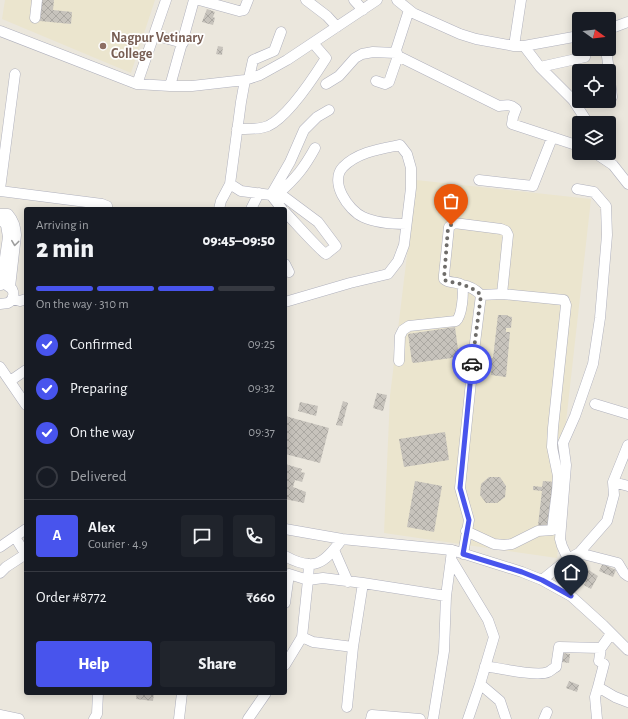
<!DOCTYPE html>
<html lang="en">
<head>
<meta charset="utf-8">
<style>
	:root { --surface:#171b24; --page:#20242c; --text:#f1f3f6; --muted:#9ea1a6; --line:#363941; --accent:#4854ed }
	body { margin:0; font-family:"Alegreya Sans",sans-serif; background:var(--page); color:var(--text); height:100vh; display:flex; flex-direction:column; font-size:15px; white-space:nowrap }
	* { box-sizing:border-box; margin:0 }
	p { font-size:13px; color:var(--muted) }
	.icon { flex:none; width:22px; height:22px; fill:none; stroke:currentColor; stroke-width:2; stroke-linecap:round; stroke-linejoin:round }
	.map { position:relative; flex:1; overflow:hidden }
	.panel { position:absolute; left:24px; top:207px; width:263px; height:488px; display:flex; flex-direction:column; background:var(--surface); border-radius:4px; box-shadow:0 2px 10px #0003 }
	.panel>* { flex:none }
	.needle { width:26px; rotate:105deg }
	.controls { position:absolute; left:572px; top:12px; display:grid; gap:8px }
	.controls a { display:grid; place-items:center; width:44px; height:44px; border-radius:4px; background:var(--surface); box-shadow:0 2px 10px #0003; font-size:20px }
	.pin { position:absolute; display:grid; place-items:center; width:34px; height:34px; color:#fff; margin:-41px -17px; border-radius:50% 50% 50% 0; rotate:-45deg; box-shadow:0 0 4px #0007 }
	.pin .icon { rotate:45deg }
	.courier { position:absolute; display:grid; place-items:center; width:40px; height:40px; margin:-20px; border:3px solid #4854ed; border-radius:50%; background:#fff; color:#222; box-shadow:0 1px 5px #0007 }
	.overview em { font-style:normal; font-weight:800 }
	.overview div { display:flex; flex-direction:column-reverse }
	.overview { display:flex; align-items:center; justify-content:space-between; height:68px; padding:0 12px }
	h1 { font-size:26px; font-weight:800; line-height:30px }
	.bar { display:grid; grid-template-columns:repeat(4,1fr); gap:6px 4px; align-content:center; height:48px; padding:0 12px }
	.bar i { height:5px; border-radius:3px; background:var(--line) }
	.bar .active { background:var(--accent) }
	.bar p { grid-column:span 4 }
	.line { display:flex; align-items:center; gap:10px; padding:0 12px; border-top:1px solid var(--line) }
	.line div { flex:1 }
	.round { display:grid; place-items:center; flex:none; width:42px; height:42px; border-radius:4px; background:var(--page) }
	ol { padding:0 12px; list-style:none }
	li { display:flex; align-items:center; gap:12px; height:44px }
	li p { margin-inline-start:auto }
	li .icon { padding:4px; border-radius:50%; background:var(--accent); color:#fff; stroke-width:4 }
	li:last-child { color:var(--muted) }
	li i { width:22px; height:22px; border:2px solid var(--line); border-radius:50% }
	.cta { display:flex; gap:8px; margin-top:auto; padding:8px 12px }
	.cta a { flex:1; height:46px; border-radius:4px; background:var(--accent); color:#fff; font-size:16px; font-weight:800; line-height:46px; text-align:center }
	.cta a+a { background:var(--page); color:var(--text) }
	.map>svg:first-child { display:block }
</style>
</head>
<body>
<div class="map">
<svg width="628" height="719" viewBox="0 0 628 719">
	<defs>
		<pattern id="building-cross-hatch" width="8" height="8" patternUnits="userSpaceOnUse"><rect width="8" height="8" fill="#c7c3bc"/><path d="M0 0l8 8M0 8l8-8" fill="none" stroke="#aba8a2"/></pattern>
	</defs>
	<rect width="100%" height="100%" fill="#ebe7dd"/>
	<path fill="#ebe5ce" d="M 5,0 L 155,0 L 131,73 L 2,19 Z
		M 416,180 L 591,199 L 564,440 L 567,463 L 557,558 L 384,533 L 390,396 Z"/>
	<path fill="url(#building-cross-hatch)" d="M 42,0 L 54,0 L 53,10 L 72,12 L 71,24 L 40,21 Z
		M 207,9 L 215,12 L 213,17 L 215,18 L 213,25 L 202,22 Z
		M 218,46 L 223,47 L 222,55 L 216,54 Z
		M 498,315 L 508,315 L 507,316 L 512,317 L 511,328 L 506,328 L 506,332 L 510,332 L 506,377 L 491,375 L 492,366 L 491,365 L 491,358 L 493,358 Z
		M 455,327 L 459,357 L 414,363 L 412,362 L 408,334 Z
		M 377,393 L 387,395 L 383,411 L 373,408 Z
		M 343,401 L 348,403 L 342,426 L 336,425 Z
		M 300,402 L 318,406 L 316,416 L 298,411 Z
		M 285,416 L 329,428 L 320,463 L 285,454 Z
		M 445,432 L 449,460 L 404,467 L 399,439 Z
		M 285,464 L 302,469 L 301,472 L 305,473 L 302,482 L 295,480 L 293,487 L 306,492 L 304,503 L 285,499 Z
		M 489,477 L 500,477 L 506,486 L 505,497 L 497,503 L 486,503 L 480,495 L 481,484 Z
		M 415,481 L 442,486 L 434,532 L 407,527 Z
		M 543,481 L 556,482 L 551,526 L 538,525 L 542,491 L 533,490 L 533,486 L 542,487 Z
		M 602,565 L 605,565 L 616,570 L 613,577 L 599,571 Z
		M 587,569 L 598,576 L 591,589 L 584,585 L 586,582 L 582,580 Z
		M 563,653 L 570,654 L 569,663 L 562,662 Z
		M 569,681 L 579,685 L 577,692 L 566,688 Z
		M 137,693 L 154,693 L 153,701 L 136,699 Z"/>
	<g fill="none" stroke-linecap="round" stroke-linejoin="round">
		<g stroke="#b0b1bd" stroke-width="11">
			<path id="minor" d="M 199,0 L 239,11 L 244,10 L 248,0
				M 306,0 L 327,16 L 337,27
				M 354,0 L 363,10
				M 397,0 L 413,13 L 460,34 L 476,39 L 514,46 L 524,46 L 579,36
				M 409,10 L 396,50 L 398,56 L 499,106 C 506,105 510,104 516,109 L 513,117 L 512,124 L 579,146
				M 35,18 L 37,0
				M 609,29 L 628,22
				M 0,31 L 137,84 L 170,86 L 192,86 L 245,80 L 260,75 L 287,60 L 377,0
				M 154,35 L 183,43
				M 514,46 L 521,0
				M 524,46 L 540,67 L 573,100 L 588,123
				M 606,49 L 609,71
				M 540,67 L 585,57
				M 609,73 L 612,97
				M 249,78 L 253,60 L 274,51 L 281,32
				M 245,80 L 241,102 L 230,184 L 241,191 L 271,195 L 282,209
				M 376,81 L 385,84 L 389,82 L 398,56
				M 137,84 L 166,0
				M 326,84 L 339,76 L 355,58 L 362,54 L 373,52 L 396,53
				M 170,86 L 194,0
				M 237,129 C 247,129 258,130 268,126 C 288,117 314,77 326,58 L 313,43
				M 595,153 L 613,165 L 628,184
				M 479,180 L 533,186 L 552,138
				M 0,189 L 15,74
				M 275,190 L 318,222 L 336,246 L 326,254 C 321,252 291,218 285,212
				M 0,191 L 102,204 L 107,206 L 107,209
				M 279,193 C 296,178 304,168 315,148
				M 271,195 L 290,162 L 304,130 L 317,117 L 329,110
				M 219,209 L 221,201 L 230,184
				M 251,209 L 259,193
				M 0,214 L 8,214 C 14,221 15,226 16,235 L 10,287
				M 0,218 L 6,225 L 8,237 L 1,285
				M 285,264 L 289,272
				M 462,285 C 470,286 476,290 481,295
				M 13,299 L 20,301 L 26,299
				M 285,302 L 350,283 L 388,274 L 398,261 L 404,245 L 411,188 L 411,168 L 407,154 L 400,145 C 380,149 358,152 343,167 C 329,182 348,210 363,217 C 376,223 392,224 406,224
				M 0,304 L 8,303 C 13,300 15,295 12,289 L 5,284
				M 399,361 L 400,336 L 403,330 L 409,326 L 456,321 C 462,316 464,293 462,285 C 457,281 449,284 444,279 L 444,275 L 449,227 L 454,223 L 501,229 L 506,231 L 508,235 L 502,294
				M 0,367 L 26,405
				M 10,381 L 26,370
				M 595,404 L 628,414
				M 613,482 L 628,486
				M 285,529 L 342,539 L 452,550 L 522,572 L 542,580 L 571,596 L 603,625 L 628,650
				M 15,537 L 26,555
				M 0,547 L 26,529
				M 334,550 L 348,582
				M 452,550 L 451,559 L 488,620 L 494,637 L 480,684 L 500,701 L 506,719
				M 579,553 L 607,521 L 614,495 L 613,482 L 628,445
				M 463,554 L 469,520 L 460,488 L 475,343 L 481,295 L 502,294 L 564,300 L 566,305 L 553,428 L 552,447 L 558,476 L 557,491 L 552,530 L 538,531 L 512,544 L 504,545 L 494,544 L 466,531
				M 285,556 C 314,572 324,564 342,539
				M 568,559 L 562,546 L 560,539 L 566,465 L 563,443 L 575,416 L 593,364 L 600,318 L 607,235 L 606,206 L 594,192 L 577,189
				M 0,573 L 6,567 L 26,554
				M 542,580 L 568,559 L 579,553 L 618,563 L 624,573 L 628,576
				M 363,583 L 323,578 L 308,580 L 302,637 L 313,642 L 353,647 L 363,583 L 446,596
				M 285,603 L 289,574 L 308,580 L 309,564
				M 611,634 L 601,648 L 599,661 L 604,664 L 598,687 L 615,697 L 628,702
				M 285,665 L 302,637
				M 485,666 C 498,668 538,677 548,672 C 551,671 553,668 556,667 L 559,647 L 601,648
				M 347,707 L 353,647
				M 0,715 L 19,719
				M 94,719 L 97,714 L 98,693
				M 179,719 L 182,693
				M 248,719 L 266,693
				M 371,719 L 372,715 L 420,719
				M 433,719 L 444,651 L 446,596 L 451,559
				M 468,719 L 480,684
				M 544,719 L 547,712
				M 597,719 L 595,697 L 598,687"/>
		</g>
		<use href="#minor" stroke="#fff" stroke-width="10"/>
	</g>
	<defs><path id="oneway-chevron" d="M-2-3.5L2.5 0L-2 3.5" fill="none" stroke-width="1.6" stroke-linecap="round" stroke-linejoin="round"/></defs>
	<use stroke="#9f9f9f" href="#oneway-chevron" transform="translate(15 243) rotate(97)"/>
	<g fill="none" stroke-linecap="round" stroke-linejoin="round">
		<path stroke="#6e6c69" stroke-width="4" stroke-dasharray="0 7.2" d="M 451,225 L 448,228 L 444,279 L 446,281 C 459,283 471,286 481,295 L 472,364"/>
		<path stroke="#4854ed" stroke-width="5" d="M 472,364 L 460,488 L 469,520 L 463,554 L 522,572 L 542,580 L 571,596"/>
	</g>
	<circle fill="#8d6e63" stroke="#fff" stroke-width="1.5" cx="103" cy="46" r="4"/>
	<g text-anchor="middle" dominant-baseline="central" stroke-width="3.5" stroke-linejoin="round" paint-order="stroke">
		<g font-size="14" font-weight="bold" fill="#785e54" stroke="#fff" text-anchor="start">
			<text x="111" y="38">Nagpur Vetinary<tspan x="111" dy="16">College</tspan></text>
		</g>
	</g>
</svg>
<div class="controls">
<a><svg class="needle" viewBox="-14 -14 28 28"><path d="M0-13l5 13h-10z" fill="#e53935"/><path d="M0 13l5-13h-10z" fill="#9ea1a6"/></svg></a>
<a><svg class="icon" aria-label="locate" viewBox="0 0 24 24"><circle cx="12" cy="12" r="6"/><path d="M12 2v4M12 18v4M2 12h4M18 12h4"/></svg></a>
<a><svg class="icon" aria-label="layers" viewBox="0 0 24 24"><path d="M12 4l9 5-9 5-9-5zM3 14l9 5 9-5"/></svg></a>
</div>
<div class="pin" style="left:451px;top:225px;background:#ea580c"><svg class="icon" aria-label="bag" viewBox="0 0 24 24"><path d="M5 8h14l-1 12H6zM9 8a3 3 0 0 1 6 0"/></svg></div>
<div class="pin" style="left:571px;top:596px;background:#1f2937"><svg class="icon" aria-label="home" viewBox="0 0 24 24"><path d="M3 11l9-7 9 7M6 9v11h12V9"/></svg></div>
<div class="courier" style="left:472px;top:364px"><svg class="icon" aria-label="car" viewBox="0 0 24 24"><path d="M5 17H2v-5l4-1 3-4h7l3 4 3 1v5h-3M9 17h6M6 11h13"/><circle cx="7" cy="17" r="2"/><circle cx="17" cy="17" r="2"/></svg></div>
<section class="panel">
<div class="overview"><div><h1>2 min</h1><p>Arriving in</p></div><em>09:45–09:50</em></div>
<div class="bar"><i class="active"></i><i class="active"></i><i class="active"></i><i></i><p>On the way · 310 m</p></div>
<ol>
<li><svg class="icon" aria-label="check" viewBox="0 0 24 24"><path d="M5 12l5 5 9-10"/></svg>Confirmed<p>09:25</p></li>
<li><svg class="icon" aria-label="check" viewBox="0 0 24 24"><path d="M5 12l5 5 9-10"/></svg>Preparing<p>09:32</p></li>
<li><svg class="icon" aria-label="check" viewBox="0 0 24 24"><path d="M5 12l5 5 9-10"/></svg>On the way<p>09:37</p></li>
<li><i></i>Delivered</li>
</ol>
<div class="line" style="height:72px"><b class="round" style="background:var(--accent);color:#fff">A</b><div><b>Alex</b><p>Courier · 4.9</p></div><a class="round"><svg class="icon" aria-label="chat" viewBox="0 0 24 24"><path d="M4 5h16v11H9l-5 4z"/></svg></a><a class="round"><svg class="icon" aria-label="phone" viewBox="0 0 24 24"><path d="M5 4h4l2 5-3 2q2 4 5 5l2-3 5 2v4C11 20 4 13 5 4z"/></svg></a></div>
<div class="line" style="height:52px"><div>Order #8772</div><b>₹660</b></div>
<div class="cta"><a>Help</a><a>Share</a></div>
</section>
</div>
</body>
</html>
